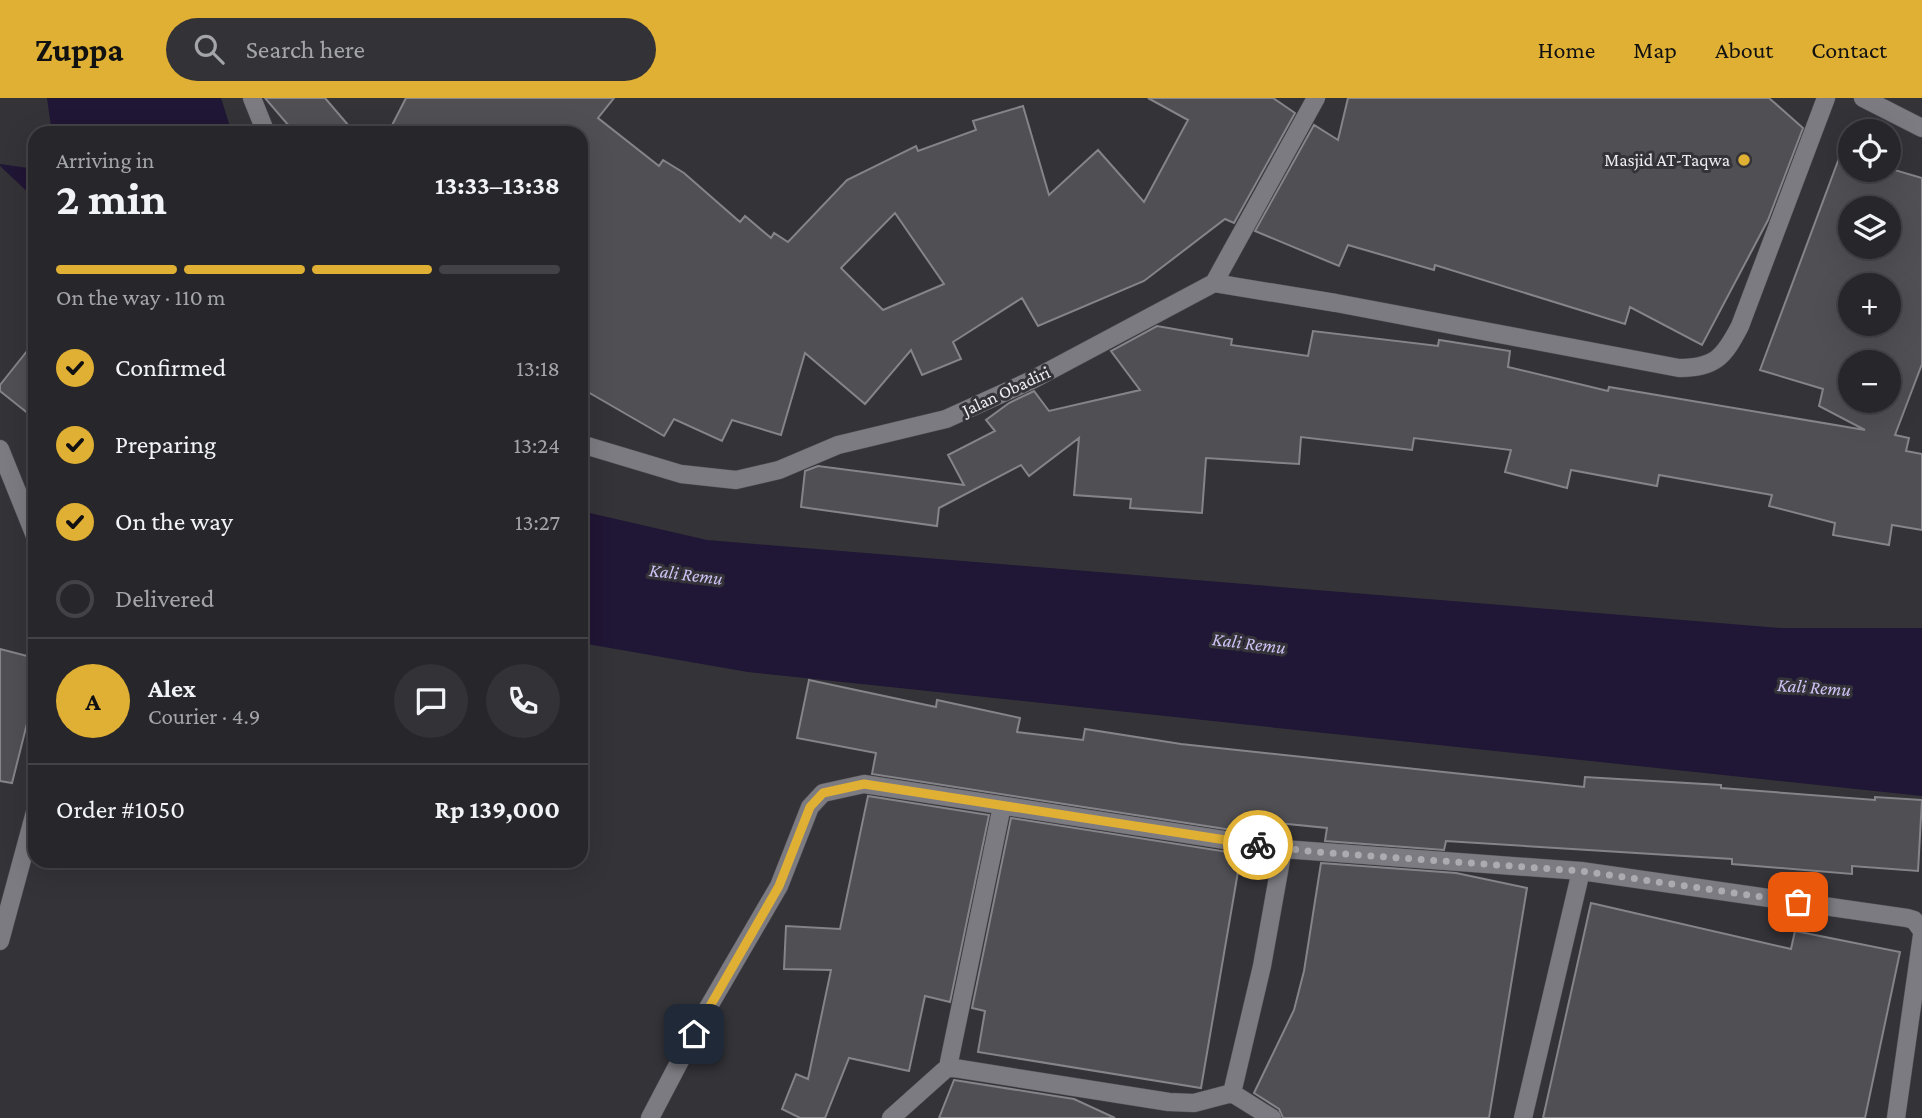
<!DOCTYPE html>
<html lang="en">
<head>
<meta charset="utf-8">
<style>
	:root { --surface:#27262a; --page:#333236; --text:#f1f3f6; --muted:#a4a5a8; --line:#434347; --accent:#e0b034 }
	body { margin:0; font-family:"Crimson Pro",serif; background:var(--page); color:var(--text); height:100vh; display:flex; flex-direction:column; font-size:26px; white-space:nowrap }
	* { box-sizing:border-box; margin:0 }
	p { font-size:23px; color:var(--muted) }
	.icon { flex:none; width:38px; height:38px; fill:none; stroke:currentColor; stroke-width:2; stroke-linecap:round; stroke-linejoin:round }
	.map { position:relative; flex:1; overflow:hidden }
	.details { position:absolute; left:28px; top:28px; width:560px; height:742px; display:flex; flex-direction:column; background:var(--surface); border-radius:21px; box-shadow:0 7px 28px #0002,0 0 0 2px var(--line) }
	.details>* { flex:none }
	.tools { position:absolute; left:1838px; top:21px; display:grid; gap:14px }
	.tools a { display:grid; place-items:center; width:63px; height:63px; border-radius:50%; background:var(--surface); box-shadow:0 7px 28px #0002,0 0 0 2px var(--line); font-size:35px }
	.pin { position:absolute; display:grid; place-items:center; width:60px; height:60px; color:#fff; margin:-30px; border-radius:14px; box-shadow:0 4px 10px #0006 }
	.courier { position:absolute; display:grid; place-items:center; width:70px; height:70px; margin:-35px; border:5px solid #e0b034; border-radius:50%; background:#fff; color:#222; box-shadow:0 2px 9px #0007 }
	.summary em { font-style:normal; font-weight:700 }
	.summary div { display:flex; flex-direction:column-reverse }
	.summary { display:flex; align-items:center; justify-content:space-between; height:119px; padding:0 28px }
	h1 { font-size:46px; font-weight:700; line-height:52px }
	.bar { display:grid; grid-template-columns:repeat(4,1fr); gap:10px 7px; align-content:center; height:84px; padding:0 28px }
	.bar i { height:9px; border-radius:5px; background:var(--line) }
	.bar .on { background:var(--accent) }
	.bar p { grid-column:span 4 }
	.line { display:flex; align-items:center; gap:18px; padding:0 28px; border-top:2px solid var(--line) }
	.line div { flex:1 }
	.round { display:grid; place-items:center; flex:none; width:74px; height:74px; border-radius:37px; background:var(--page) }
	ol { padding:0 28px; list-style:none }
	li { display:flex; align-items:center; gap:21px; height:77px }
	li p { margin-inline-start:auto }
	li .icon { padding:7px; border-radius:50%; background:var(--accent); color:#111; stroke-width:4 }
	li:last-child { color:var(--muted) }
	li i { width:38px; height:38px; border:4px solid var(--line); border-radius:50% }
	header { display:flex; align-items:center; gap:42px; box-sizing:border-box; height:98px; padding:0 35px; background:var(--accent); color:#111 }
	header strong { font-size:33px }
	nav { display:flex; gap:38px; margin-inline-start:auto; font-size:24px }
	.search { width:490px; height:63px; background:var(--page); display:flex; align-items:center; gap:18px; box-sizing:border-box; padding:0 24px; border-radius:38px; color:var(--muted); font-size:26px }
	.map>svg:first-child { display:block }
</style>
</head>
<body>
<header>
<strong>Zuppa</strong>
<div class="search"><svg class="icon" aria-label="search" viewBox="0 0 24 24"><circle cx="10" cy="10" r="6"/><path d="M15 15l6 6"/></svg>Search here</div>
<nav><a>Home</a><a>Map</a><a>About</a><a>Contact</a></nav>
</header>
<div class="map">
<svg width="1922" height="1020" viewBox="0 0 1922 1020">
	<rect width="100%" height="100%" fill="#343338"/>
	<path fill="#201635" d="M 47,0 L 221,0 L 232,35 L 52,35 Z
		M 0,66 L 35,71 L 35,101 L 0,68 Z
		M 581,413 L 707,442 L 1781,530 L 1922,530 L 1922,698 L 748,574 L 581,545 Z"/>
	<path fill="#504f54" stroke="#858489" stroke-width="2" fill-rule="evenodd" d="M 265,0 L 325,0 L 355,35 L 295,35 Z
		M 406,0 L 614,0 L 598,20 L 659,68 L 663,62 L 684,75 L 740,124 L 745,118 L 771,140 L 774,135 L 788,144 L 847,82 L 916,48 L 918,53 L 976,32 L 973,23 L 1023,8 L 1049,97 L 1098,52 L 1144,104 L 1188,22 L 1148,0 L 1273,0 L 1295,15 L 1234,125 L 1225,121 L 1144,183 L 1038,228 L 1022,200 L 953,244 L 961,261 L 922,277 L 911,252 L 865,306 L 805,255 L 781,337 L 732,322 L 722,343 L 674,321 L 664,338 L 581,290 L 581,35 L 388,35 ZM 895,115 L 944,186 L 883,212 L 841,170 Z
		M 1348,0 L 1769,0 L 1803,30 L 1768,122 L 1702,247 L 1630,209 L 1625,226 L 1435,167 L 1434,172 L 1348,147 L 1339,168 L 1255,133 L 1314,27 L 1338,42 Z
		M 1841,55 L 1850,57 L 1850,72 L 1888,72 L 1888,70 L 1922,80 L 1922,266 L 1895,337 L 1909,340 L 1906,353 L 1922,356 L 1922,432 L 1892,427 L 1889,447 L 1833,437 L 1835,425 L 1769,408 L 1772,397 L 1659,377 L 1657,388 L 1571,372 L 1567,390 L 1505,374 L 1511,352 L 1414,340 L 1412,352 L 1301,339 L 1299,366 L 1206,360 L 1202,415 L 1130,410 L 1131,401 L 1074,397 L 1079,340 L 1029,378 L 1021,367 L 939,410 L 937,428 L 801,409 L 805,373 L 818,368 L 964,387 L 948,357 L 995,333 L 986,322 L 1009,305 L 1034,293 L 1049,313 L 1140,292 L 1111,253 L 1157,228 L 1232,241 L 1231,247 L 1308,258 L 1313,233 L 1438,248 L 1439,242 L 1510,253 L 1508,269 L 1608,293 L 1609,289 L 1865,332 L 1819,308 L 1823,291 L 1760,272 ZM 1850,110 L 1888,110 L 1888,149 L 1850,149 ZM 1850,187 L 1888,187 L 1888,226 L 1850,226 ZM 1850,264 L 1888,264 L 1888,303 L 1850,303 Z
		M 35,243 L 35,321 L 0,293 L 0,287 Z
		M 0,551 L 35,560 L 35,594 L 12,685 L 0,683 Z
		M 809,582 L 936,609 L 937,602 L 1020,620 L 1017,634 L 1083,642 L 1085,631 L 1181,646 L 1584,689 L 1585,679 L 1721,687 L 1721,690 L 1875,702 L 1875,699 L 1922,702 L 1918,773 L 1852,768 L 1852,776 L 1732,766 L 1732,761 L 1446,743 L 1444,752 L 1325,743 L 1327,730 L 1247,722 L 1245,734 L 872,676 L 876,655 L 797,640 Z
		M 868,698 L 989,717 L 950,904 L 925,898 L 909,973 L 849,960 L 825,1020 L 800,1020 L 782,1011 L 796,976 L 808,981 L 831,872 L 784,871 L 786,828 L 840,831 Z
		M 1011,720 L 1241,756 L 1201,990 L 978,954 L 985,913 L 972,910 Z
		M 1321,765 L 1456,775 L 1527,790 L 1489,1020 L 1283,1020 L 1279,1011 L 1254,995 L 1294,912 L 1304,873 Z
		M 1591,805 L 1791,851 L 1795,833 L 1900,854 L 1865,1020 L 1543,1020 Z
		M 954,982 L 1074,1001 L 1115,1020 L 939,1020 Z"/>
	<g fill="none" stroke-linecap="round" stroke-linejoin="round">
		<g stroke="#525155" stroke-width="19">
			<path id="minor" d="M 252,0 L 266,35
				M 1863,0 L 1922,30
				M 1214,185 L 1336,205 L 1679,270 C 1715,270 1724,259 1740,228 L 1826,0
				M 581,346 L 681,376 L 736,382 L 779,372 L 838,347 L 946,321 L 1032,282 L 1214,185 L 1316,0
				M 0,351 L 35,438
				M 0,843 L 35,714
				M 948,969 L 1169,1004 L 1194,1005 L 1232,995 L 1262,868 L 1283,751
				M 1232,995 L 1272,1020
				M 650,1020 L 705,915 L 779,788 L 810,709 L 823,695 L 864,686 L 1283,751 L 1581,773 L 1907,820 L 1914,822 L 1922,833
				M 891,1020 L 948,969 L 1002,708
				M 1523,1020 L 1581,773
				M 1896,1020 L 1922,837"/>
		</g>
		<use href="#minor" stroke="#7c7b81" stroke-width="18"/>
	</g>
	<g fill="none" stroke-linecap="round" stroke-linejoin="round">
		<path stroke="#acabaf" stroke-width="7" stroke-dasharray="0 12.6" d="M 1258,747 L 1317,754 L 1581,773 L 1798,804"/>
		<path stroke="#e0b034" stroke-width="9" d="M 694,936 L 779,788 L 810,709 L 823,695 L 864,686 L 1258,747"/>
	</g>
	<circle fill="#e0b034" stroke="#343338" stroke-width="2.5" cx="1744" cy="62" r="7"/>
	<g text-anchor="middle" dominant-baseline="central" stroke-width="6" stroke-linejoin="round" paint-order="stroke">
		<g font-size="18" fill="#edecef" stroke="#343338" text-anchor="end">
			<text x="1730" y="62">Masjid AT-Taqwa</text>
		</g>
		<g font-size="18" fill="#edecef" stroke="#343338">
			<text transform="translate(1006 293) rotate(-25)">Jalan Obadiri</text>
		</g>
		<g font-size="19" font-style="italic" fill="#cfc2f5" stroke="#343338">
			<text transform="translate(686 476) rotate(7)">Kali Remu</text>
			<text transform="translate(1249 545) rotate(7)">Kali Remu</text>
			<text transform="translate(1814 589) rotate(4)">Kali Remu</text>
		</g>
	</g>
</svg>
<div class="tools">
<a><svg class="icon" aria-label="locate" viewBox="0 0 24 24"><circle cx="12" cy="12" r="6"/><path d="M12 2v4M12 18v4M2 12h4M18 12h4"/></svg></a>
<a><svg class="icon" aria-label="layers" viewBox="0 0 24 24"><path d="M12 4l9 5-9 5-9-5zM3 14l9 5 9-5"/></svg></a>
<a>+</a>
<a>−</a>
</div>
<div class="pin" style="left:1798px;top:804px;background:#ea580c"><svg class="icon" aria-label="bag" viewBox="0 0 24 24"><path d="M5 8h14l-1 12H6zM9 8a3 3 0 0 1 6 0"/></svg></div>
<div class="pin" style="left:694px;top:936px;background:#1f2937"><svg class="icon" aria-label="home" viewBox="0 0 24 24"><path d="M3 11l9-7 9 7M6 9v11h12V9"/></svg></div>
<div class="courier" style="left:1258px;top:747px"><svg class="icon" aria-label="bike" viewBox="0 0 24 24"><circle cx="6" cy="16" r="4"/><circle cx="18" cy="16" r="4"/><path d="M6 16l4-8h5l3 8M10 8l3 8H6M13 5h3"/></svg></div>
<section class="details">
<div class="summary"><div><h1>2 min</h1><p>Arriving in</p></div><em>13:33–13:38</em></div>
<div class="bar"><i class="on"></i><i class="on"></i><i class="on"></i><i></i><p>On the way · 110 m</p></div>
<ol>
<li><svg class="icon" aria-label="check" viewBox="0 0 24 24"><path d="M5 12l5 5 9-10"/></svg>Confirmed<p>13:18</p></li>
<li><svg class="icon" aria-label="check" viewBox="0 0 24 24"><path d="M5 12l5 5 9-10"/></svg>Preparing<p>13:24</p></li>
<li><svg class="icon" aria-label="check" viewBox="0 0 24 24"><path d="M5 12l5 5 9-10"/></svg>On the way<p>13:27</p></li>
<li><i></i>Delivered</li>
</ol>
<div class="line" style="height:126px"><b class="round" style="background:var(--accent);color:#111">A</b><div><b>Alex</b><p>Courier · 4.9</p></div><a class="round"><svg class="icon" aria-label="chat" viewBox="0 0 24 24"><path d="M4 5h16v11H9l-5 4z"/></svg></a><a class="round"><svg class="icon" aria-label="phone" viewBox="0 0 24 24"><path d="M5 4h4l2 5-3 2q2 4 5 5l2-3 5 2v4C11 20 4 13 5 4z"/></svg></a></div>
<div class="line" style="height:91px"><div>Order #1050</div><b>Rp 139,000</b></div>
</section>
</div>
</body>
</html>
